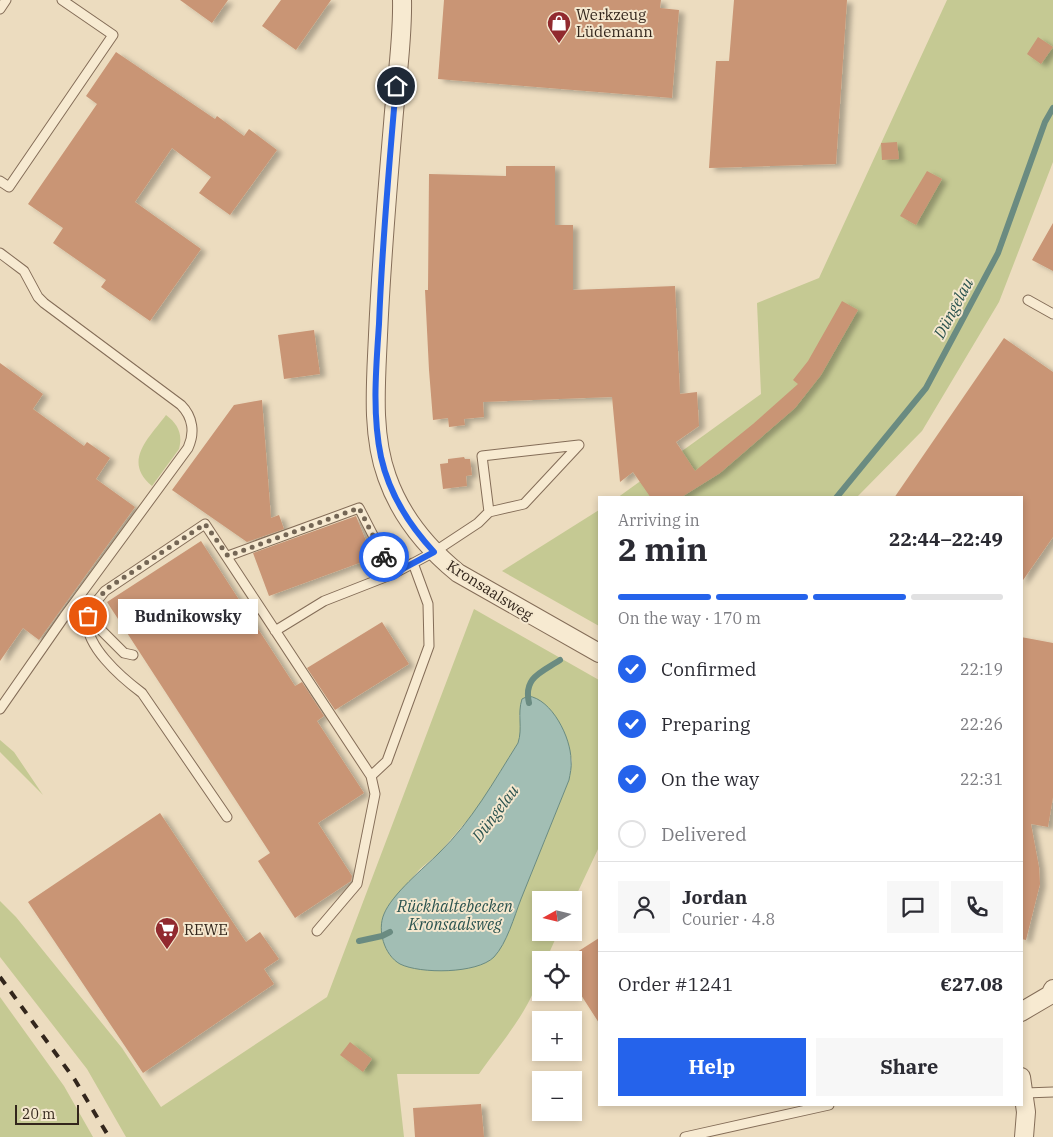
<!DOCTYPE html>
<html lang="en">
<head>
<meta charset="utf-8">
<style>
	:root { --surface:#fff; --page:#f7f7f7; --text:#2b2b33; --muted:#7c7c81; --line:#e1e1e2; --accent:#2563eb }
	body { margin:0; font-family:"IBM Plex Serif",serif; background:var(--page); color:var(--text); height:100vh; display:flex; flex-direction:column; font-size:19px; white-space:nowrap }
	* { box-sizing:border-box; margin:0 }
	p { font-size:16px; color:var(--muted) }
	.icon { flex:none; width:28px; height:28px; fill:none; stroke:currentColor; stroke-width:2; stroke-linecap:round; stroke-linejoin:round }
	.map { position:relative; flex:1; overflow:hidden }
	.details { position:absolute; left:598px; top:496px; width:425px; height:610px; display:flex; flex-direction:column; background:var(--surface); border-radius:0px; box-shadow:0 2px 8px #0003 }
	.details>* { flex:none }
	.needle { width:32px; rotate:262deg }
	.buttons { position:absolute; left:532px; top:891px; display:grid; gap:10px }
	.buttons a { display:grid; place-items:center; width:50px; height:50px; border-radius:0px; background:var(--surface); box-shadow:0 2px 8px #0003; font-size:25px }
	.scale { position:absolute; left:15px; bottom:12px; width:64px; box-sizing:border-box; padding-left:5px; border:2px solid #33261c; border-top:0; font-size:14px; line-height:18px; white-space:nowrap; color:#33261c; -webkit-text-stroke:4px #f4e7ce; paint-order:stroke }
	.pin { position:absolute; display:grid; place-items:center; width:42px; height:42px; color:#fff; margin:-21px; border:2px solid #fff; border-radius:50%; box-shadow:0 1px 5px #0007 }
	.courier { position:absolute; display:grid; place-items:center; width:50px; height:50px; margin:-25px; border:4px solid #2563eb; border-radius:50%; background:#fff; color:#222; box-shadow:0 1px 6px #0007 }
	.bubble { position:absolute; height:35px; border-radius:0px; background:var(--surface); box-shadow:0 2px 8px #0003; font-size:16px; font-weight:700; line-height:35px; text-align:center }
	.headline em { font-style:normal; font-weight:700 }
	.headline div { display:flex; flex-direction:column-reverse }
	.headline { display:flex; align-items:center; justify-content:space-between; height:85px; padding:0 20px }
	h1 { font-size:32px; font-weight:700; line-height:38px }
	.bar { display:grid; grid-template-columns:repeat(4,1fr); gap:8px 5px; align-content:center; height:60px; padding:0 20px }
	.bar i { height:6px; border-radius:4px; background:var(--line) }
	.bar .active { background:var(--accent) }
	.bar p { grid-column:span 4 }
	.line { display:flex; align-items:center; gap:12px; padding:0 20px; border-top:1px solid var(--line) }
	.line div { flex:1 }
	.round { display:grid; place-items:center; flex:none; width:52px; height:52px; border-radius:0px; background:var(--page) }
	ol { padding:0 20px; list-style:none }
	li { display:flex; align-items:center; gap:15px; height:55px }
	li p { margin-inline-start:auto }
	li .icon { padding:5px; border-radius:50%; background:var(--accent); color:#fff; stroke-width:4 }
	li:last-child { color:var(--muted) }
	li i { width:28px; height:28px; border:2px solid var(--line); border-radius:50% }
	.primary-button { display:flex; gap:10px; margin-top:auto; padding:10px 20px }
	.primary-button a { flex:1; height:58px; border-radius:0px; background:var(--accent); color:#fff; font-size:20px; font-weight:700; line-height:58px; text-align:center }
	.primary-button a+a { background:var(--page); color:var(--text) }
	.map>svg:first-child { display:block }
</style>
</head>
<body>
<div class="map">
<svg width="1053" height="1137" viewBox="0 0 1053 1137">
	<defs>
		<filter id="shadow"><feDropShadow dx="5.5" dy="3" stdDeviation="2.5" flood-color="#0004"/></filter>
	</defs>
	<rect width="100%" height="100%" fill="#ecdcbf"/>
	<path fill="#c5c993" fill-rule="evenodd" d="M 947,0 L 1053,0 L 1053,162 L 999,302 L 922,431 L 857,497 L 617,498 L 761,394 L 757,303 L 819,278 Z
		M 166,415 C 178,424 183,434 179,449 L 152,486 C 122,461 149,438 166,415 Z
		M 599,510 L 599,626 L 502,571 Z
		M 474,609 L 599,680 L 599,847 L 574,900 L 541,900 L 541,932 L 558,933 L 546,960 L 541,960 C 541,999 501,1042 479,1074 L 397,1074 L 404,1137 L 126,1137 L 87,1069 L 0,957 L 0,901 L 16,917 L 122,1048 L 161,1107 L 327,997 ZM 519,715 L 569,748 L 572,761 L 569,780 L 508,931 L 494,957 L 382,936 L 383,916 L 388,906 L 420,869 L 439,853 L 477,809 L 518,743 L 522,732 Z
		M 0,740 L 14,752 L 43,795 L 0,752 Z
		M 0,997 L 64,1086 L 93,1137 L 0,1137 Z"/>
	<path fill="#a2beb4" stroke="#6a8b81" d="M 528,696 C 552,699 571,738 571,760 C 572,767 570,774 569,780 C 553,820 537,859 521,899 C 514,917 507,943 494,957 C 477,974 420,974 400,964 C 384,955 377,930 384,914 C 392,894 424,868 439,853 C 472,821 494,781 518,743 C 523,728 517,714 522,699 Z"/>
	<g fill="none" stroke-linecap="round" stroke-linejoin="round">
		<path stroke="#6a8b81" stroke-width="6" d="M 836,498 L 926,388 L 998,253 L 1045,122 L 1053,108
			M 529,703 C 523,677 542,672 560,660
			M 359,941 L 382,936 L 390,932"/>
	</g>
	<path fill="#c99575" filter="url(#shadow)" d="M 180,0 L 228,0 L 212,23 Z
		M 281,0 L 331,0 L 296,50 L 262,26 Z
		M 444,0 L 661,0 L 660,8 L 679,10 L 672,98 L 438,79 Z
		M 734,0 L 847,0 L 836,164 L 709,168 L 716,61 L 729,61 Z
		M 1038,37 L 1053,47 L 1041,64 L 1027,54 Z
		M 116,52 L 215,119 L 217,116 L 244,136 L 249,129 L 277,150 L 230,215 L 199,193 L 211,177 L 172,148 L 135,202 L 201,249 L 150,321 L 101,287 L 106,280 L 53,243 L 63,228 L 28,204 L 97,104 L 86,96 Z
		M 897,142 L 899,159 L 882,160 L 881,143 Z
		M 506,166 L 555,166 L 555,225 L 573,225 L 573,290 L 675,286 L 680,394 L 697,392 L 699,426 L 676,442 L 695,471 L 753,424 L 798,384 L 793,380 L 808,361 L 842,301 L 858,310 L 821,375 L 795,408 L 720,473 L 680,498 L 651,498 L 633,472 L 620,482 L 612,397 L 483,402 L 484,417 L 464,419 L 465,425 L 449,427 L 448,418 L 433,420 L 429,370 L 425,290 L 428,290 L 429,174 L 506,176 Z
		M 927,171 L 942,179 L 916,225 L 900,216 Z
		M 1053,223 L 1053,271 L 1032,260 Z
		M 314,330 L 320,374 L 284,379 L 278,335 Z
		M 1004,338 L 1053,372 L 1053,537 L 1021,583 L 1021,498 L 894,498 Z
		M 0,363 L 43,394 L 33,409 L 84,446 L 87,442 L 110,458 L 96,479 L 135,507 L 39,640 L 23,628 L 0,661 Z
		M 262,400 L 271,518 L 279,515 L 284,529 L 247,542 L 172,490 L 234,405 Z
		M 464,457 L 465,459 L 470,459 L 472,475 L 466,476 L 467,486 L 443,489 L 440,464 L 448,463 L 448,459 Z
		M 356,516 L 373,558 L 269,596 L 253,553 Z
		M 201,541 L 295,686 L 302,682 L 324,716 L 317,721 L 364,793 L 318,823 L 352,876 L 351,881 L 295,918 L 258,861 L 270,853 L 107,602 Z
		M 382,622 L 409,664 L 335,710 L 307,668 Z
		M 1021,637 L 1053,643 L 1053,797 L 1048,827 L 1031,824 L 1039,867 L 1040,884 L 1026,940 L 1021,939 Z
		M 160,813 L 246,942 L 260,932 L 279,959 L 264,969 L 274,984 L 143,1073 L 28,902 Z
		M 599,938 L 599,1023 L 574,984 L 574,954 Z
		M 350,1042 L 372,1059 L 363,1072 L 340,1055 Z
		M 481,1104 L 484,1137 L 415,1137 L 413,1108 Z"/>
	<g fill="none" stroke-linecap="round" stroke-linejoin="round">
		<g stroke="#846d58" stroke-width="11">
			<path id="lane" d="M 0,9 L 6,0
				M 0,181 L 9,187 L 113,35 L 62,0
				M 0,253 L 24,271 L 38,297 L 44,303 L 181,405 C 193,417 195,433 188,448 L 64,617 L 0,709
				M 1028,300 L 1053,314
				M 489,512 L 482,456 L 579,445
				M 228,556 L 359,508 L 393,574
				M 88,617 L 124,653 L 133,655
				M 275,631 L 324,601 L 393,574 L 434,552 L 478,523 L 489,512 L 524,504 L 579,445
				M 371,776 L 387,761 L 429,646 L 428,604 L 413,563
				M 227,817 L 142,693 C 122,678 82,644 88,617 C 91,607 99,598 105,591 L 205,524 L 371,776 L 375,794 L 357,884 L 317,931
				M 1025,1093 L 1053,1092
				M 685,1137 L 829,1105"/>
		</g>
		<g stroke="#846d58" stroke-width="20">
			<path id="street" d="M 402,0 C 403,41 396,83 393,124 C 387,194 381,265 378,335 C 376,382 371,433 387,477 C 401,517 426,547 458,573 L 599,653
				M 1021,1012 L 1050,995 L 1053,989
				M 1021,1077 L 1026,1112 L 1024,1137"/>
		</g>
		<use href="#lane" stroke="#f7ead1" stroke-width="9"/>
		<use href="#street" stroke="#f7ead1" stroke-width="18"/>
		<path stroke="#33261c" stroke-width="4" stroke-dasharray="9 9" stroke-linecap="butt" d="M 0,977 L 75,1080 L 109,1137"/>
	</g>
	<g fill="none" stroke-linecap="round" stroke-linejoin="round">
		<path stroke="#746655" stroke-width="5" stroke-dasharray="0 9" d="M 88,616 L 105,590 L 205,524 L 228,556 L 359,508 L 384,557"/>
		<path stroke="#2563eb" stroke-width="6" d="M 384,557 L 393,574 L 434,552 C 409,525 389,493 381,457 C 372,414 376,368 379,324 C 382,245 389,165 396,86"/>
	</g>
	<defs>
		<g id="shop-pin" transform="scale(1.25)"><path d="M0 17L-7.5 6A9.5 9.5 0 1 1 7.5 6Z" fill="#912a2f" stroke="#f4e7ce"/><path d="M-5-2.5h2.3a2.7 3.5 0 0 1 5.4 0H5L5.5 6h-11ZM-1.5-2.5h3a1.5 2.3 0 0 0-3 0Z" fill="#fff"/></g>
		<g id="supermarket-pin" transform="scale(1.25)"><path d="M0 17L-7.5 6A9.5 9.5 0 1 1 7.5 6Z" fill="#912a2f" stroke="#f4e7ce"/><path d="M-6-5.5h2.5l.6 2H6L4.5 2H-2.5L-4.4-4H-6ZM-1.5 3.2a1.3 1.3 0 1 0 .1 0ZM3 3.2a1.3 1.3 0 1 0 .1 0Z" fill="#fff"/></g>
	</defs>
	<g fill-rule="evenodd">
		<use href="#shop-pin" x="559" y="23"/>
		<use href="#supermarket-pin" x="167" y="929"/>
	</g>
	<g text-anchor="middle" dominant-baseline="central" stroke-width="4" stroke-linejoin="round" paint-order="stroke">
		<g font-size="15" fill="#33261c" stroke="#f4e7ce" text-anchor="start">
			<text x="576" y="14">Werkzeug<tspan x="576" dy="17">Lüdemann</tspan></text>
			<text x="184" y="929">REWE</text>
		</g>
		<g font-size="15" fill="#33261c" stroke="#f4e7ce">
			<text transform="translate(490 590) rotate(32)">Kronsaalsweg</text>
		</g>
		<g font-size="16" font-style="italic" fill="#2b534f" stroke="#f4e7ce">
			<text transform="translate(953 308) rotate(-62)">Düngelau</text>
			<text transform="translate(495 813) rotate(-53)">Düngelau</text>
			<text x="455" y="906">Rückhaltebecken<tspan x="455" dy="18">Kronsaalsweg</tspan></text>
		</g>
	</g>
</svg>
<div class="buttons">
<a><svg class="needle" viewBox="-14 -14 28 28"><path d="M0-13l5 13h-10z" fill="#e53935"/><path d="M0 13l5-13h-10z" fill="#7c7c81"/></svg></a>
<a><svg class="icon" aria-label="locate" viewBox="0 0 24 24"><circle cx="12" cy="12" r="6"/><path d="M12 2v4M12 18v4M2 12h4M18 12h4"/></svg></a>
<a>+</a>
<a>−</a>
</div>
<div class="scale">20 m</div>
<div class="pin" style="left:88px;top:616px;background:#ea580c"><svg class="icon" aria-label="bag" viewBox="0 0 24 24"><path d="M5 8h14l-1 12H6zM9 8a3 3 0 0 1 6 0"/></svg></div>
<div class="pin" style="left:396px;top:86px;background:#1f2937"><svg class="icon" aria-label="home" viewBox="0 0 24 24"><path d="M3 11l9-7 9 7M6 9v11h12V9"/></svg></div>
<div class="courier" style="left:384px;top:557px"><svg class="icon" aria-label="bike" viewBox="0 0 24 24"><circle cx="6" cy="16" r="4"/><circle cx="18" cy="16" r="4"/><path d="M6 16l4-8h5l3 8M10 8l3 8H6M13 5h3"/></svg></div>
<div class="bubble" style="left:118px;top:599px;width:140px">Budnikowsky</div>
<section class="details">
<div class="headline"><div><h1>2 min</h1><p>Arriving in</p></div><em>22:44–22:49</em></div>
<div class="bar"><i class="active"></i><i class="active"></i><i class="active"></i><i></i><p>On the way · 170 m</p></div>
<ol>
<li><svg class="icon" aria-label="check" viewBox="0 0 24 24"><path d="M5 12l5 5 9-10"/></svg>Confirmed<p>22:19</p></li>
<li><svg class="icon" aria-label="check" viewBox="0 0 24 24"><path d="M5 12l5 5 9-10"/></svg>Preparing<p>22:26</p></li>
<li><svg class="icon" aria-label="check" viewBox="0 0 24 24"><path d="M5 12l5 5 9-10"/></svg>On the way<p>22:31</p></li>
<li><i></i>Delivered</li>
</ol>
<div class="line" style="height:90px"><a class="round"><svg class="icon" aria-label="person" viewBox="0 0 24 24"><circle cx="12" cy="8" r="4"/><path d="M4 21q1-7 8-7t8 7"/></svg></a><div><b>Jordan</b><p>Courier · 4.8</p></div><a class="round"><svg class="icon" aria-label="chat" viewBox="0 0 24 24"><path d="M4 5h16v11H9l-5 4z"/></svg></a><a class="round"><svg class="icon" aria-label="phone" viewBox="0 0 24 24"><path d="M5 4h4l2 5-3 2q2 4 5 5l2-3 5 2v4C11 20 4 13 5 4z"/></svg></a></div>
<div class="line" style="height:65px"><div>Order #1241</div><b>€27.08</b></div>
<div class="primary-button"><a>Help</a><a>Share</a></div>
</section>
</div>
</body>
</html>
